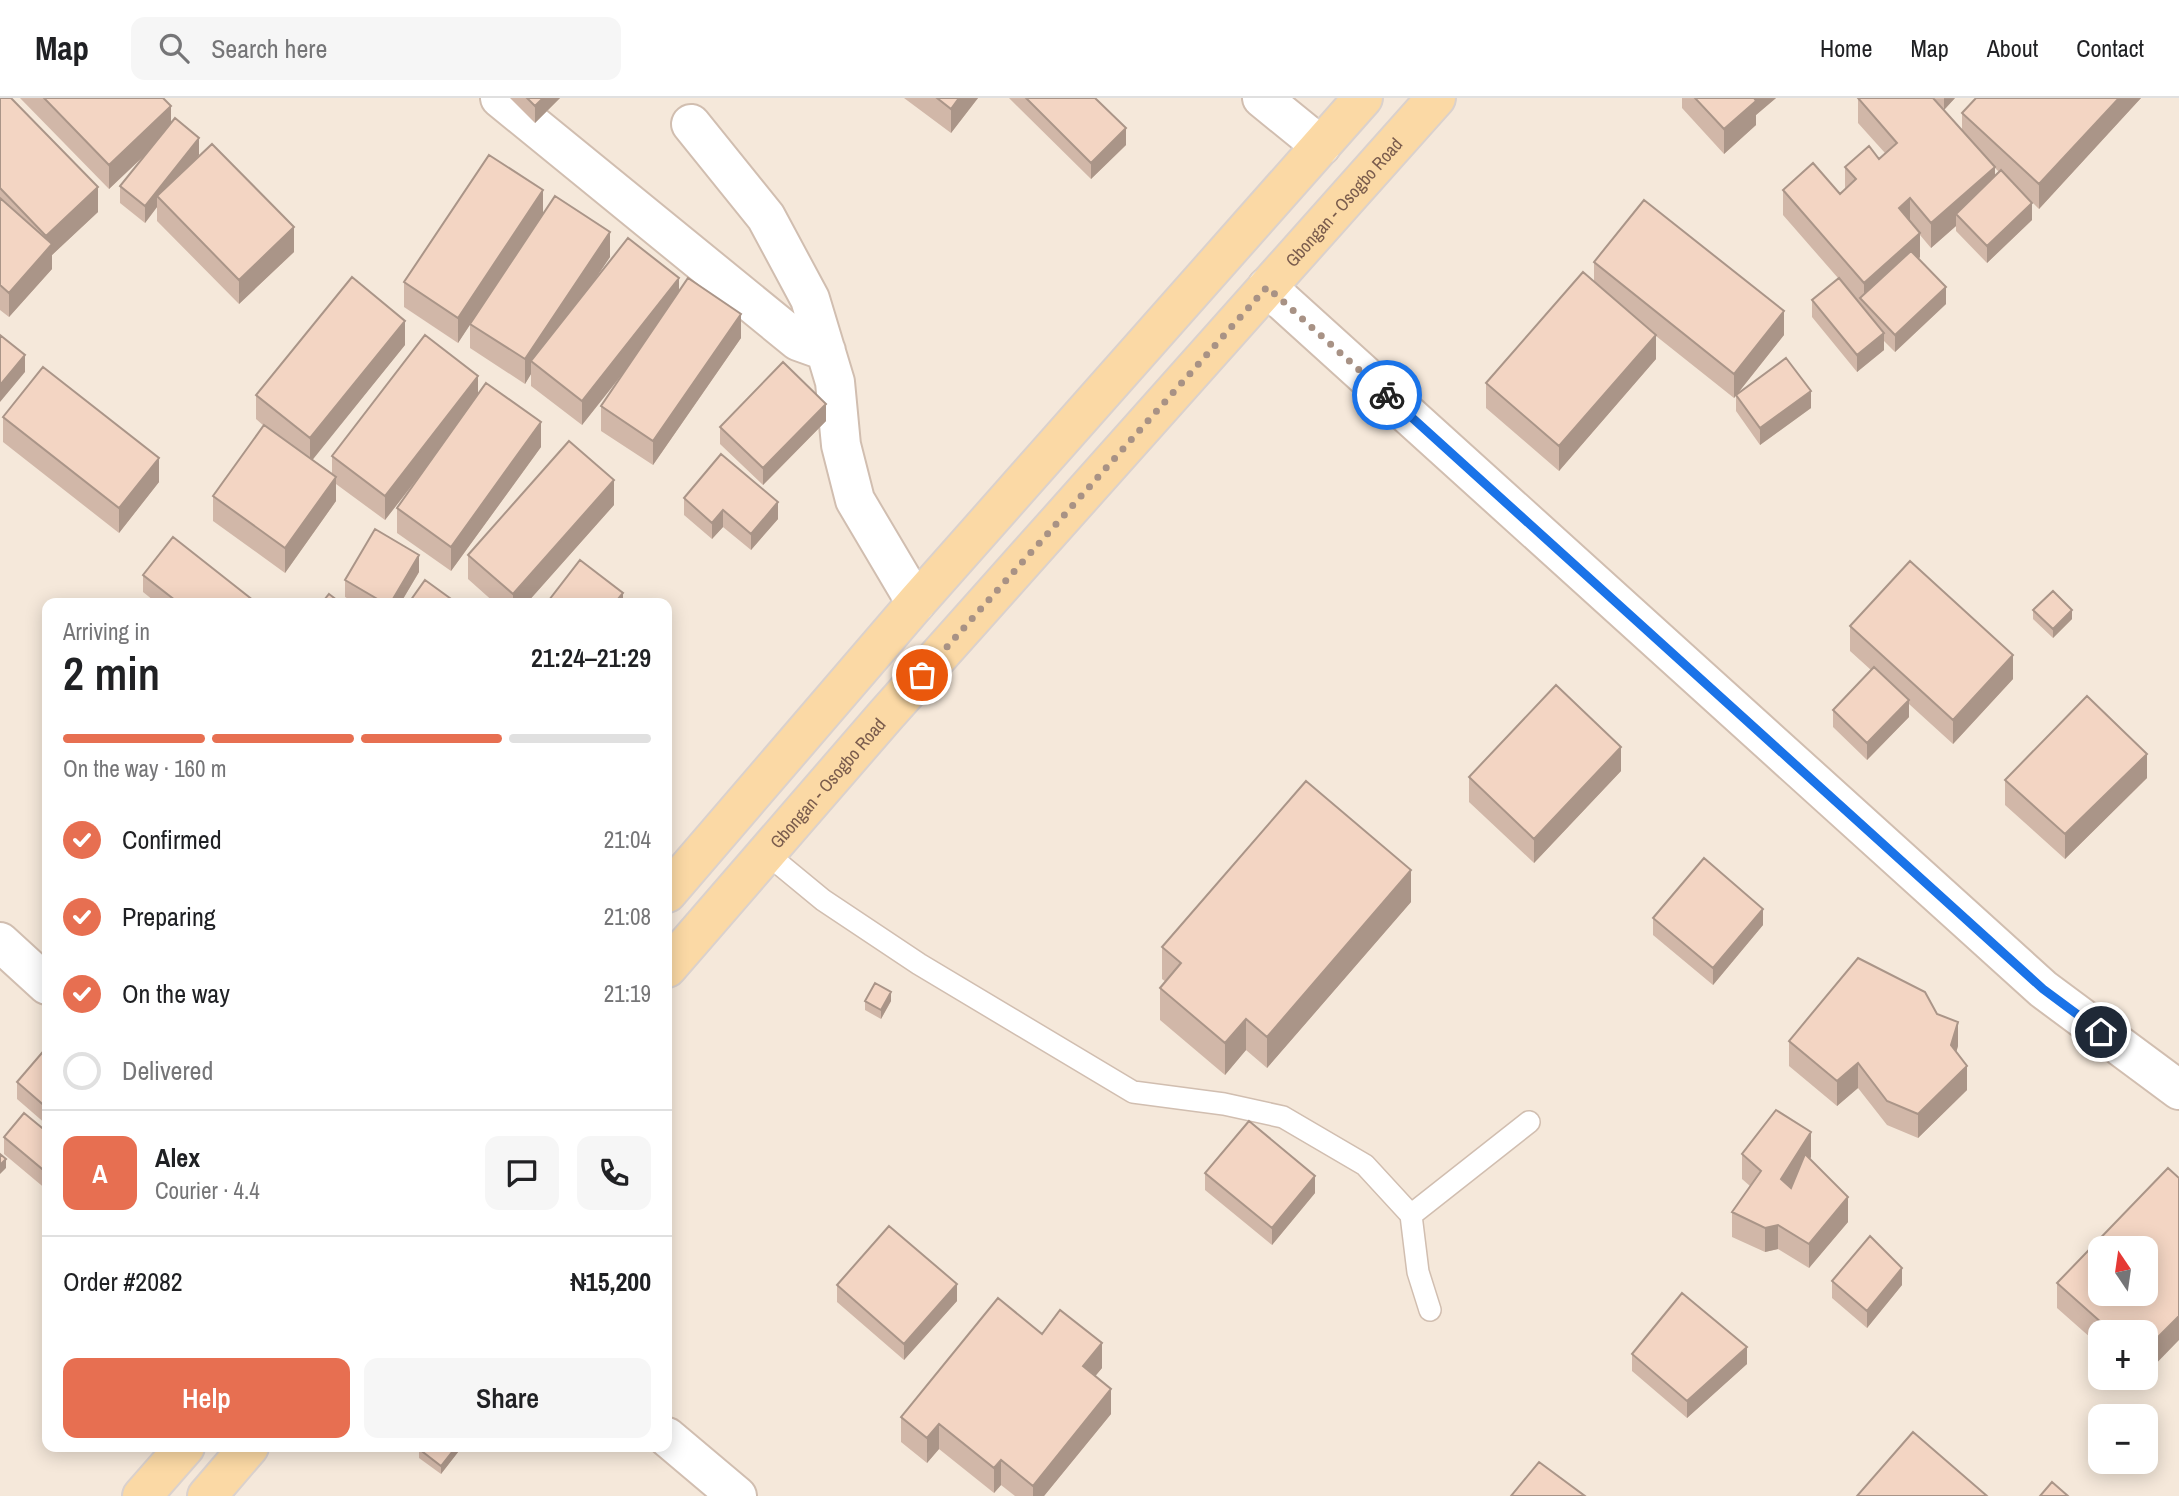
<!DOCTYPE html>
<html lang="en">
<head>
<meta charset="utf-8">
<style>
	:root { --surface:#fff; --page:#f6f6f6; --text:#202124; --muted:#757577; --line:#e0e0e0; --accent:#e76f51 }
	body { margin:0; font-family:"Archivo Narrow",sans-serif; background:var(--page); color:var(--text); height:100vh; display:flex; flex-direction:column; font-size:26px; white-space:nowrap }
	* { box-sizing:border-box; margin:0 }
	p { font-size:23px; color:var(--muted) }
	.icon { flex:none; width:38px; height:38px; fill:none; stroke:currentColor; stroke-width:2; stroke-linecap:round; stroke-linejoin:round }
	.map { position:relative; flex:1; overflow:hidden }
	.sheet { position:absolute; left:42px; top:500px; width:630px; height:854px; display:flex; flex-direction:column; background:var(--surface); border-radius:14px; box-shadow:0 4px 18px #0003 }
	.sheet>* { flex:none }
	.needle { width:46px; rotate:347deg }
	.controls { position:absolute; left:2088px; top:1138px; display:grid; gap:14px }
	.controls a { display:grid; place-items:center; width:70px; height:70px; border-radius:14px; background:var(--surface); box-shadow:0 4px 18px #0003; font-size:35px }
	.pin { position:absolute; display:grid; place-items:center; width:60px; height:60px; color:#fff; margin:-30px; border:4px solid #fff; border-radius:50%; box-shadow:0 2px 7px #0007 }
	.courier { position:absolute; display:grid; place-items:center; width:70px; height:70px; margin:-35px; border:5px solid #1a73e8; border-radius:50%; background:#fff; color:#222; box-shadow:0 2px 9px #0007 }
	.head em { font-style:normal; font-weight:600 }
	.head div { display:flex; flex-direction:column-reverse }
	.head { display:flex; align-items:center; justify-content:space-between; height:119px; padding:0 21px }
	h1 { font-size:46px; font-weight:600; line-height:52px }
	.bar { display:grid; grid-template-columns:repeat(4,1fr); gap:10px 7px; align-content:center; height:84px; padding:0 21px }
	.bar i { height:9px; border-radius:5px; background:var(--line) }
	.bar .on { background:var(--accent) }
	.bar p { grid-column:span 4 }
	.line { display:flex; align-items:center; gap:18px; padding:0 21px; border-top:2px solid var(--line) }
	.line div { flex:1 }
	.round { display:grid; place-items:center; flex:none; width:74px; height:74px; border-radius:14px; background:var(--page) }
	ol { padding:0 21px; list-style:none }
	li { display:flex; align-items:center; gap:21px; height:77px }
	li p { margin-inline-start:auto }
	li .icon { padding:7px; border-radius:50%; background:var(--accent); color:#fff; stroke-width:4 }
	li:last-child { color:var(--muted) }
	li i { width:38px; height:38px; border:4px solid var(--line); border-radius:50% }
	.action { display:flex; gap:14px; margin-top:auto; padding:14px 21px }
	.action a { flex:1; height:80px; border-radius:14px; background:var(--accent); color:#fff; font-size:28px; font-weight:600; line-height:80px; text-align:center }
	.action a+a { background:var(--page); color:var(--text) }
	header { display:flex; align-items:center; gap:42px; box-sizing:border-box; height:98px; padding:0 35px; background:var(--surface); border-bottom:2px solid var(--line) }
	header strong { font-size:33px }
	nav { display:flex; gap:38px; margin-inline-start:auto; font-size:24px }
	.search { width:490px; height:63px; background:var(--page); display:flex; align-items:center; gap:18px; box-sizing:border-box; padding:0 24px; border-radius:14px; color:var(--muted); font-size:26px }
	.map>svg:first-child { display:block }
</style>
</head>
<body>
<header>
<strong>Map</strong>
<div class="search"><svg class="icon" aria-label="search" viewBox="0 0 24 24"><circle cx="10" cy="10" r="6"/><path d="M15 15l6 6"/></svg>Search here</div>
<nav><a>Home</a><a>Map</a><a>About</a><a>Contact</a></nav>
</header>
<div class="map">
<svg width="2179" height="1398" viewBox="0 0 2179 1398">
	<rect width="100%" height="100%" fill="#fdf6ec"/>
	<path fill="#f5e8da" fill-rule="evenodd" d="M 0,0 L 2179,0 L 2179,1398 L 0,1398 ZM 47,506 L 667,506 L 667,1349 L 47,1349 ZM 2100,1150 L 2146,1150 L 2146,1195 L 2100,1195 ZM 2100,1234 L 2146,1234 L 2146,1279 L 2100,1279 ZM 2100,1318 L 2146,1318 L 2146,1363 L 2100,1363 Z"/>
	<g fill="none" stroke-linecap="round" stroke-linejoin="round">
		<g stroke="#d1beb0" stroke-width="24">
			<path id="service" d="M 766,755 L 823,802 L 919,866 L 1133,994 L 1224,1006 L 1283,1019 L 1365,1067 L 1411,1117 L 1418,1174 L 1430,1212
				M 1411,1117 L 1529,1024"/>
		</g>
		<g stroke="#d1beb0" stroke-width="42">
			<path id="minor" d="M 500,0 L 798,243 L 826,253
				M 1262,0 L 1321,48
				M 691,26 L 766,119 L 810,201 L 835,284 L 841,347 L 855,402 L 916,505
				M 1267,189 L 2043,891 L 2179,992
				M 0,844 L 47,887
				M 667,1339 L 737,1398"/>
		</g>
		<g stroke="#dad1cd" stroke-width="42">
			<g id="primary">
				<path d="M 667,795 L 916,505 L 1363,0"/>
				<path id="s1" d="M 667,870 L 886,617 L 1436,0"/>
				<path d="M 142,1398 L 185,1349"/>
				<path d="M 207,1398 L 249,1349"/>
			</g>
		</g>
		<use href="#service" stroke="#fff" stroke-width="21"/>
		<use href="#minor" stroke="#fff" stroke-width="38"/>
		<use href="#primary" stroke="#fbd9a5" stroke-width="38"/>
	</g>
	<path fill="#d1b7a8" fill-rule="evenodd" d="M 0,0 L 98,114 L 52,157 L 52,171 L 9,219 L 0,212 Z
		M 20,0 L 163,0 L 171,25 L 199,57 L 194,63 L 294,154 L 239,206 L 157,123 L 157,109 L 145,125 L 120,105 L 120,88 L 146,56 L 109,91 Z
		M 510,0 L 560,0 L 535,25 Z
		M 904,0 L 978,0 L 951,35 Z
		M 1009,0 L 1095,0 L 1126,47 L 1091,81 Z
		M 1682,0 L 1776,0 L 1756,17 L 1756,27 L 1724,56 L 1682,10 Z
		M 1858,0 L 1955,0 L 1944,12 L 1962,32 L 1962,15 L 2141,0 L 2039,111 L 2027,99 L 2032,122 L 1987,165 L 1956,133 L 1956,128 L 1931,150 L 1920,137 L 1920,159 L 1919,161 L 1946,206 L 1895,254 L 1884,243 L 1884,252 L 1857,274 L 1812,219 L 1812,202 L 1838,180 L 1783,117 L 1783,92 L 1840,96 L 1845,91 L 1845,69 L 1879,61 L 1885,55 L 1858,25 ZM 1995,70 L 1999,74 L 1995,79 Z
		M 543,117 L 610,159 L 587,192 L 679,194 L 741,240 L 653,367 L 601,333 L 601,308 L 625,273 L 582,327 L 531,288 L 531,276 L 525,286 L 470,250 L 470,226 L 458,245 L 404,209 L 404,184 Z
		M 1594,164 L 1784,237 L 1738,295 L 1811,310 L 1760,347 L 1736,313 L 1736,298 L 1734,300 L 1656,238 L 1656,261 L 1559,373 L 1486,310 L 1486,285 L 1594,183 Z
		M 405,247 L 312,361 L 332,375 L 332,358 L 478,297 L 541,349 L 451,473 L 397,435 L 397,410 L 426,370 L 385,422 L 336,386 L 336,403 L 285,475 L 213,423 L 213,398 L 264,328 L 256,321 L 256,297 Z
		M 3,319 L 159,384 L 119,435 L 3,344 Z
		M 826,323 L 763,387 L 720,346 L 720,329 Z
		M 684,400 L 778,421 L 751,452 L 723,429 L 712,441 L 684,417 Z
		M 614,407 L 526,506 L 496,506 L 468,481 L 468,457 Z
		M 419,474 L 400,506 L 357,506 L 345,499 L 345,482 Z
		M 143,477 L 258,506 L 158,506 L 143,494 Z
		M 2033,512 L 2072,521 L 2053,540 L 2033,521 Z
		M 1850,528 L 2013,581 L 1953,646 L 1909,606 L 1909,619 L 1867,662 L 1833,629 L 1833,612 L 1871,572 L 1850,553 Z
		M 1621,673 L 1534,765 L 1469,704 L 1469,679 Z
		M 2147,680 L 2065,761 L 2005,707 L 2005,682 Z
		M 1411,804 L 1267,970 L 1246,952 L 1225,977 L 1160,922 L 1160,890 L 1166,884 L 1162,881 L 1162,849 Z
		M 1653,820 L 1763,827 L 1713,887 L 1653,837 Z
		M 865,903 L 891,903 L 881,921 L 865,912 Z
		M 1937,916 L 1958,948 L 1956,954 L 1967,992 L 1918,1040 L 1887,1027 L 1858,990 L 1837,1008 L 1789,968 L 1789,943 Z
		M 47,949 L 47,1027 L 17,1001 L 17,984 Z
		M 47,1034 L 47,1092 L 4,1056 L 4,1039 Z
		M 1742,1056 L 1811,1059 L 1810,1061 L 1848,1124 L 1809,1170 L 1778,1151 L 1765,1154 L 1732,1139 L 1732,1114 L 1750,1088 L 1742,1081 Z
		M 1205,1075 L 1315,1095 L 1272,1147 L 1205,1092 Z
		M 1832,1183 L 1902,1187 L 1867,1230 L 1832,1200 Z
		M 2057,1185 L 2146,1234 L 2100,1234 L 2100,1248 L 2057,1210 Z
		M 837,1187 L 957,1203 L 904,1262 L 837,1204 Z
		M 1042,1236 L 1102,1270 L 1095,1278 L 1111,1316 L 1044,1398 L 1015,1398 L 1001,1387 L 994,1395 L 939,1351 L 927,1365 L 901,1344 L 901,1319 Z
		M 1632,1256 L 1747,1266 L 1687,1320 L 1632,1273 Z
		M 462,1349 L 441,1376 L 419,1360 L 419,1351 Z"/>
	<path fill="#aa9588" d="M 543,0 L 560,0 L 535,25 L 535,8 Z
		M 959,0 L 978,0 L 951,35 L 951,11 Z
		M 1751,0 L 1776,0 L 1756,17 L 1756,27 L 1724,56 L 1724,31 Z
		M 1944,0 L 1955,0 L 1944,12 Z
		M 2119,0 L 2141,0 L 2039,111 L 2039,86 Z
		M 171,8 L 171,32 L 109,91 L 109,67 Z
		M 1126,30 L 1126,47 L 1091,81 L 1091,65 Z
		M 199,40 L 199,57 L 162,103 L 157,98 L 157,109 L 145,125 L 145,108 Z
		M 1995,69 L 1995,94 L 1956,116 L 1956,128 L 1931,150 L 1931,125 Z
		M 98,89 L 98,114 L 52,157 L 52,171 L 9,219 L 9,195 L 46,153 L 46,138 Z
		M 543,92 L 543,117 L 458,245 L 458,220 Z
		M 1910,100 L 1910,125 L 1899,110 Z
		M 2032,105 L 2032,122 L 1987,165 L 1987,148 Z
		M 294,129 L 294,154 L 239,206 L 239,182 Z
		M 610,134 L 610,159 L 537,268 L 531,263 L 531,276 L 525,286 L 525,261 Z
		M 1920,135 L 1920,159 L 1867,207 L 1864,205 L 1864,185 Z
		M 679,180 L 679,204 L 582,327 L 582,303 Z
		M 1946,189 L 1946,206 L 1895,254 L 1895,237 Z
		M 1784,213 L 1784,237 L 1734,300 L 1734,276 Z
		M 741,216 L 741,240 L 653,367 L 653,343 Z
		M 405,223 L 405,247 L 310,365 L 310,340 Z
		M 1884,235 L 1884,252 L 1857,274 L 1857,257 Z
		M 1656,237 L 1656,261 L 1559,373 L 1559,348 Z
		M 25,257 L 25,274 L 0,304 L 0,287 Z
		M 478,278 L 478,302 L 385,422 L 385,398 Z
		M 1811,293 L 1811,310 L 1760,347 L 1760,330 Z
		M 826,306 L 826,323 L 763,387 L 763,370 Z
		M 541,324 L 541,349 L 451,473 L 451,449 Z
		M 159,360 L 159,384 L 119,435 L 119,410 Z
		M 336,379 L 336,403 L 285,475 L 285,450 Z
		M 614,382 L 614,407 L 526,506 L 513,506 L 513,496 Z
		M 778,404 L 778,421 L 751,452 L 751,436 Z
		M 723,412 L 723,429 L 712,441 L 712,425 Z
		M 419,457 L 419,474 L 400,506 L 390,506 Z
		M 623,495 L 623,506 L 614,506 Z
		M 2072,512 L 2072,521 L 2053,540 L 2053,531 Z
		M 2013,557 L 2013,581 L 1953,646 L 1953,622 Z
		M 1909,602 L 1909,619 L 1867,662 L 1867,645 Z
		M 1621,649 L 1621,673 L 1534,765 L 1534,741 Z
		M 2147,656 L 2147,680 L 2065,761 L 2065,736 Z
		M 1411,772 L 1411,804 L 1267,970 L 1267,939 Z
		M 1763,811 L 1763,827 L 1713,887 L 1713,870 Z
		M 891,894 L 891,903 L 881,921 L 881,912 Z
		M 1246,921 L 1246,952 L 1225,977 L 1225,945 Z
		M 1958,924 L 1958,948 L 1951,972 L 1951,947 Z
		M 1858,965 L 1858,990 L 1837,1008 L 1837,983 Z
		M 1967,968 L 1967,992 L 1918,1040 L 1918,1016 Z
		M 1811,1034 L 1811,1059 L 1781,1106 L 1781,1081 Z
		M 6,1061 L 6,1070 L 0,1076 L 0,1067 Z
		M 1315,1078 L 1315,1095 L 1272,1147 L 1272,1130 Z
		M 1848,1099 L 1848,1124 L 1809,1170 L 1809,1146 Z
		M 1778,1127 L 1778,1151 L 1765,1154 L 1765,1130 Z
		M 1902,1170 L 1902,1187 L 1867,1230 L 1867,1213 Z
		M 957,1186 L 957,1203 L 904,1262 L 904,1246 Z
		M 2179,1218 L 2179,1242 L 2146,1276 L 2146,1251 Z
		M 1102,1245 L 1102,1270 L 1083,1293 L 1083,1268 Z
		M 1747,1249 L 1747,1266 L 1687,1320 L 1687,1303 Z
		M 1111,1291 L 1111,1316 L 1044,1398 L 1033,1398 L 1033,1388 Z
		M 939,1326 L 939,1351 L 927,1365 L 927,1340 Z
		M 456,1349 L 462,1349 L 441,1376 L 441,1368 Z
		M 1001,1362 L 1001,1387 L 994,1395 L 994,1370 Z"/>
	<path fill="#f3d5c3" stroke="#aa9588" stroke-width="2" fill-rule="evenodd" d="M 0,0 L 11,0 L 98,89 L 46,138 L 0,90 Z
		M 44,0 L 163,0 L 171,8 L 109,67 Z
		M 527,0 L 543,0 L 535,8 Z
		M 937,0 L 959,0 L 951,11 Z
		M 1026,0 L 1095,0 L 1126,30 L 1091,65 Z
		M 1695,0 L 1754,0 L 1756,3 L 1724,31 Z
		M 1858,0 L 1933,0 L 1995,69 L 1931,125 L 1910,100 L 1899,110 L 1920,135 L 1864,185 L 1783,92 L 1813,65 L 1840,96 L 1856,81 L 1845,69 L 1869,48 L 1879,61 L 1897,45 Z
		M 1976,0 L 2119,0 L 2039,86 L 1962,15 Z
		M 175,20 L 199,40 L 145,108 L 120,88 Z
		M 212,46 L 294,129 L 239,182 L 157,98 Z
		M 489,57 L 543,92 L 458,220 L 404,184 Z
		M 2001,72 L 2032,105 L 1987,148 L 1956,116 Z
		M 555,98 L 610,134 L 525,261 L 470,226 Z
		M 0,100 L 52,146 L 9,195 L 0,187 Z
		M 1644,102 L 1784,213 L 1734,276 L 1594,164 Z
		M 628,140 L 679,180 L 582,303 L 531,263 Z
		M 1911,153 L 1946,189 L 1895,237 L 1860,200 Z
		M 1583,174 L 1656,237 L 1559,348 L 1486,285 Z
		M 352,179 L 405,223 L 310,340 L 256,297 Z
		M 688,180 L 741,216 L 653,343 L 601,308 Z
		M 1839,180 L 1884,235 L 1857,257 L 1812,202 Z
		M 0,237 L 25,257 L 0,287 Z
		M 425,237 L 478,278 L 385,398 L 332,358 Z
		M 1786,260 L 1811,293 L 1760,330 L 1736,297 Z
		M 783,264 L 826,306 L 763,370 L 720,329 Z
		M 43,269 L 159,360 L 119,410 L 3,319 Z
		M 486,285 L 541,324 L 451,449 L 397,410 Z
		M 264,327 L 336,379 L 285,450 L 213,398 Z
		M 569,343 L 614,382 L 513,496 L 468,457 Z
		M 721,356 L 778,404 L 751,436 L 723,412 L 712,425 L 684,400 Z
		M 375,431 L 419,457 L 390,506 L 386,506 L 345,482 Z
		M 173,439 L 258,506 L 180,506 L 143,477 Z
		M 580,462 L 623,495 L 614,506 L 546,506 Z
		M 1910,463 L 2013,557 L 1953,622 L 1850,528 Z
		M 425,482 L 458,506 L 408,506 Z
		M 2053,493 L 2072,512 L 2053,531 L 2033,512 Z
		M 329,496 L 342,506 L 321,506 Z
		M 1874,569 L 1909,602 L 1867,645 L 1833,612 Z
		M 1556,587 L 1621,649 L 1534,741 L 1469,679 Z
		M 2087,598 L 2147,656 L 2065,736 L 2005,682 Z
		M 1306,683 L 1411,772 L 1267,939 L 1246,921 L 1225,945 L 1160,890 L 1181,865 L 1162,849 Z
		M 1704,760 L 1763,811 L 1713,870 L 1653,820 Z
		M 1858,860 L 1925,894 L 1937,916 L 1958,924 L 1951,947 L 1967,968 L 1918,1016 L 1887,1003 L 1858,965 L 1837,983 L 1789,943 Z
		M 875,885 L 891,894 L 881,912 L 865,903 Z
		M 47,949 L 47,1010 L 17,984 Z
		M 1776,1012 L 1811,1034 L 1781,1081 L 1791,1090 L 1805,1056 L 1848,1099 L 1809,1146 L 1778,1127 L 1765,1130 L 1732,1114 L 1761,1073 L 1742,1056 Z
		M 24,1015 L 47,1034 L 47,1075 L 4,1039 Z
		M 1249,1023 L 1315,1078 L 1272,1130 L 1205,1075 Z
		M 0,1056 L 6,1061 L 0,1067 Z
		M 2168,1070 L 2179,1080 L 2179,1218 L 2146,1251 L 2146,1234 L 2112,1234 L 2057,1185 ZM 2100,1150 L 2146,1150 L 2146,1195 L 2100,1195 Z
		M 889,1128 L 957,1186 L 904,1246 L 837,1187 Z
		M 1870,1138 L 1902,1170 L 1867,1213 L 1832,1183 Z
		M 1682,1195 L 1747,1249 L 1687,1303 L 1632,1256 Z
		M 998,1200 L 1042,1236 L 1060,1212 L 1102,1245 L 1083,1268 L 1111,1291 L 1033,1388 L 1001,1362 L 994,1370 L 939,1326 L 927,1340 L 901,1319 Z
		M 1913,1334 L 1987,1398 L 1857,1398 Z
		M 421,1349 L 456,1349 L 441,1368 L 419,1351 Z
		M 1539,1364 L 1585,1398 L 1511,1398 Z
		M 2052,1384 L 2068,1398 L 2040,1398 Z"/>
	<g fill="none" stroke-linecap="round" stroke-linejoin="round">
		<path stroke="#a89285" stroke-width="7" stroke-dasharray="0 12.6" d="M 922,577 L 1267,189 L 1387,297"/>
		<path stroke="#1a73e8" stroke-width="9" d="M 1387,297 L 2043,891 L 2101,934"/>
	</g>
	<g text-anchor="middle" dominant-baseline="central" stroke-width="6" stroke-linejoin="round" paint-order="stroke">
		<g font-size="18" fill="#7a5c4d" stroke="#fffaf3">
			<text stroke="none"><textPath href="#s1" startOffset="1022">Gbongan - Osogbo Road</textPath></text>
			<text stroke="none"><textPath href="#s1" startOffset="245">Gbongan - Osogbo Road</textPath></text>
		</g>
	</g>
</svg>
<div class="controls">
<a><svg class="needle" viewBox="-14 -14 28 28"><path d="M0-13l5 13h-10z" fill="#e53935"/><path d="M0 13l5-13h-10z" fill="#757577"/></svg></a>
<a>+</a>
<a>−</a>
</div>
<div class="pin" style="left:922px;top:577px;background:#ea580c"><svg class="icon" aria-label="bag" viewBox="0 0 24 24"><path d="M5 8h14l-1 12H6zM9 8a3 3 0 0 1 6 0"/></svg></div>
<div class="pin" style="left:2101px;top:934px;background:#1f2937"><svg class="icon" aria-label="home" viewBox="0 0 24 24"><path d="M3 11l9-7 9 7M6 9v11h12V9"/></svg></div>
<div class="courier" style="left:1387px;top:297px"><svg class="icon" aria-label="bike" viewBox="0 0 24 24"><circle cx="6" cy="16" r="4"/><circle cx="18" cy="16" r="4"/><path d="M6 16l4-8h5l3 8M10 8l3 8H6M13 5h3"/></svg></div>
<section class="sheet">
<div class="head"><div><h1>2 min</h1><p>Arriving in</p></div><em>21:24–21:29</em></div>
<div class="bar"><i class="on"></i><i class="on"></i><i class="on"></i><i></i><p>On the way · 160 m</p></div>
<ol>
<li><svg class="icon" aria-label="check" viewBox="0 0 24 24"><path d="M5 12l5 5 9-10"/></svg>Confirmed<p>21:04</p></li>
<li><svg class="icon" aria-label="check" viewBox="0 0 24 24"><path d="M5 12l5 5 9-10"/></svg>Preparing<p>21:08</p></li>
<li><svg class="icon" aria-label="check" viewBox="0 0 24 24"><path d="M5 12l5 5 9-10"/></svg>On the way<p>21:19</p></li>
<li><i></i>Delivered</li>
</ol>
<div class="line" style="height:126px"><b class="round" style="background:var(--accent);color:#fff">A</b><div><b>Alex</b><p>Courier · 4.4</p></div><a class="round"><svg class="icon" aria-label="chat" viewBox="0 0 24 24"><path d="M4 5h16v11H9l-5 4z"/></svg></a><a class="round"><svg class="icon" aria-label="phone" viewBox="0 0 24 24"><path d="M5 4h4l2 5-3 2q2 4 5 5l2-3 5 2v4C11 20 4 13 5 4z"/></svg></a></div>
<div class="line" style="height:91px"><div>Order #2082</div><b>₦15,200</b></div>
<div class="action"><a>Help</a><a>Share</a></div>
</section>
</div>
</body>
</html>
